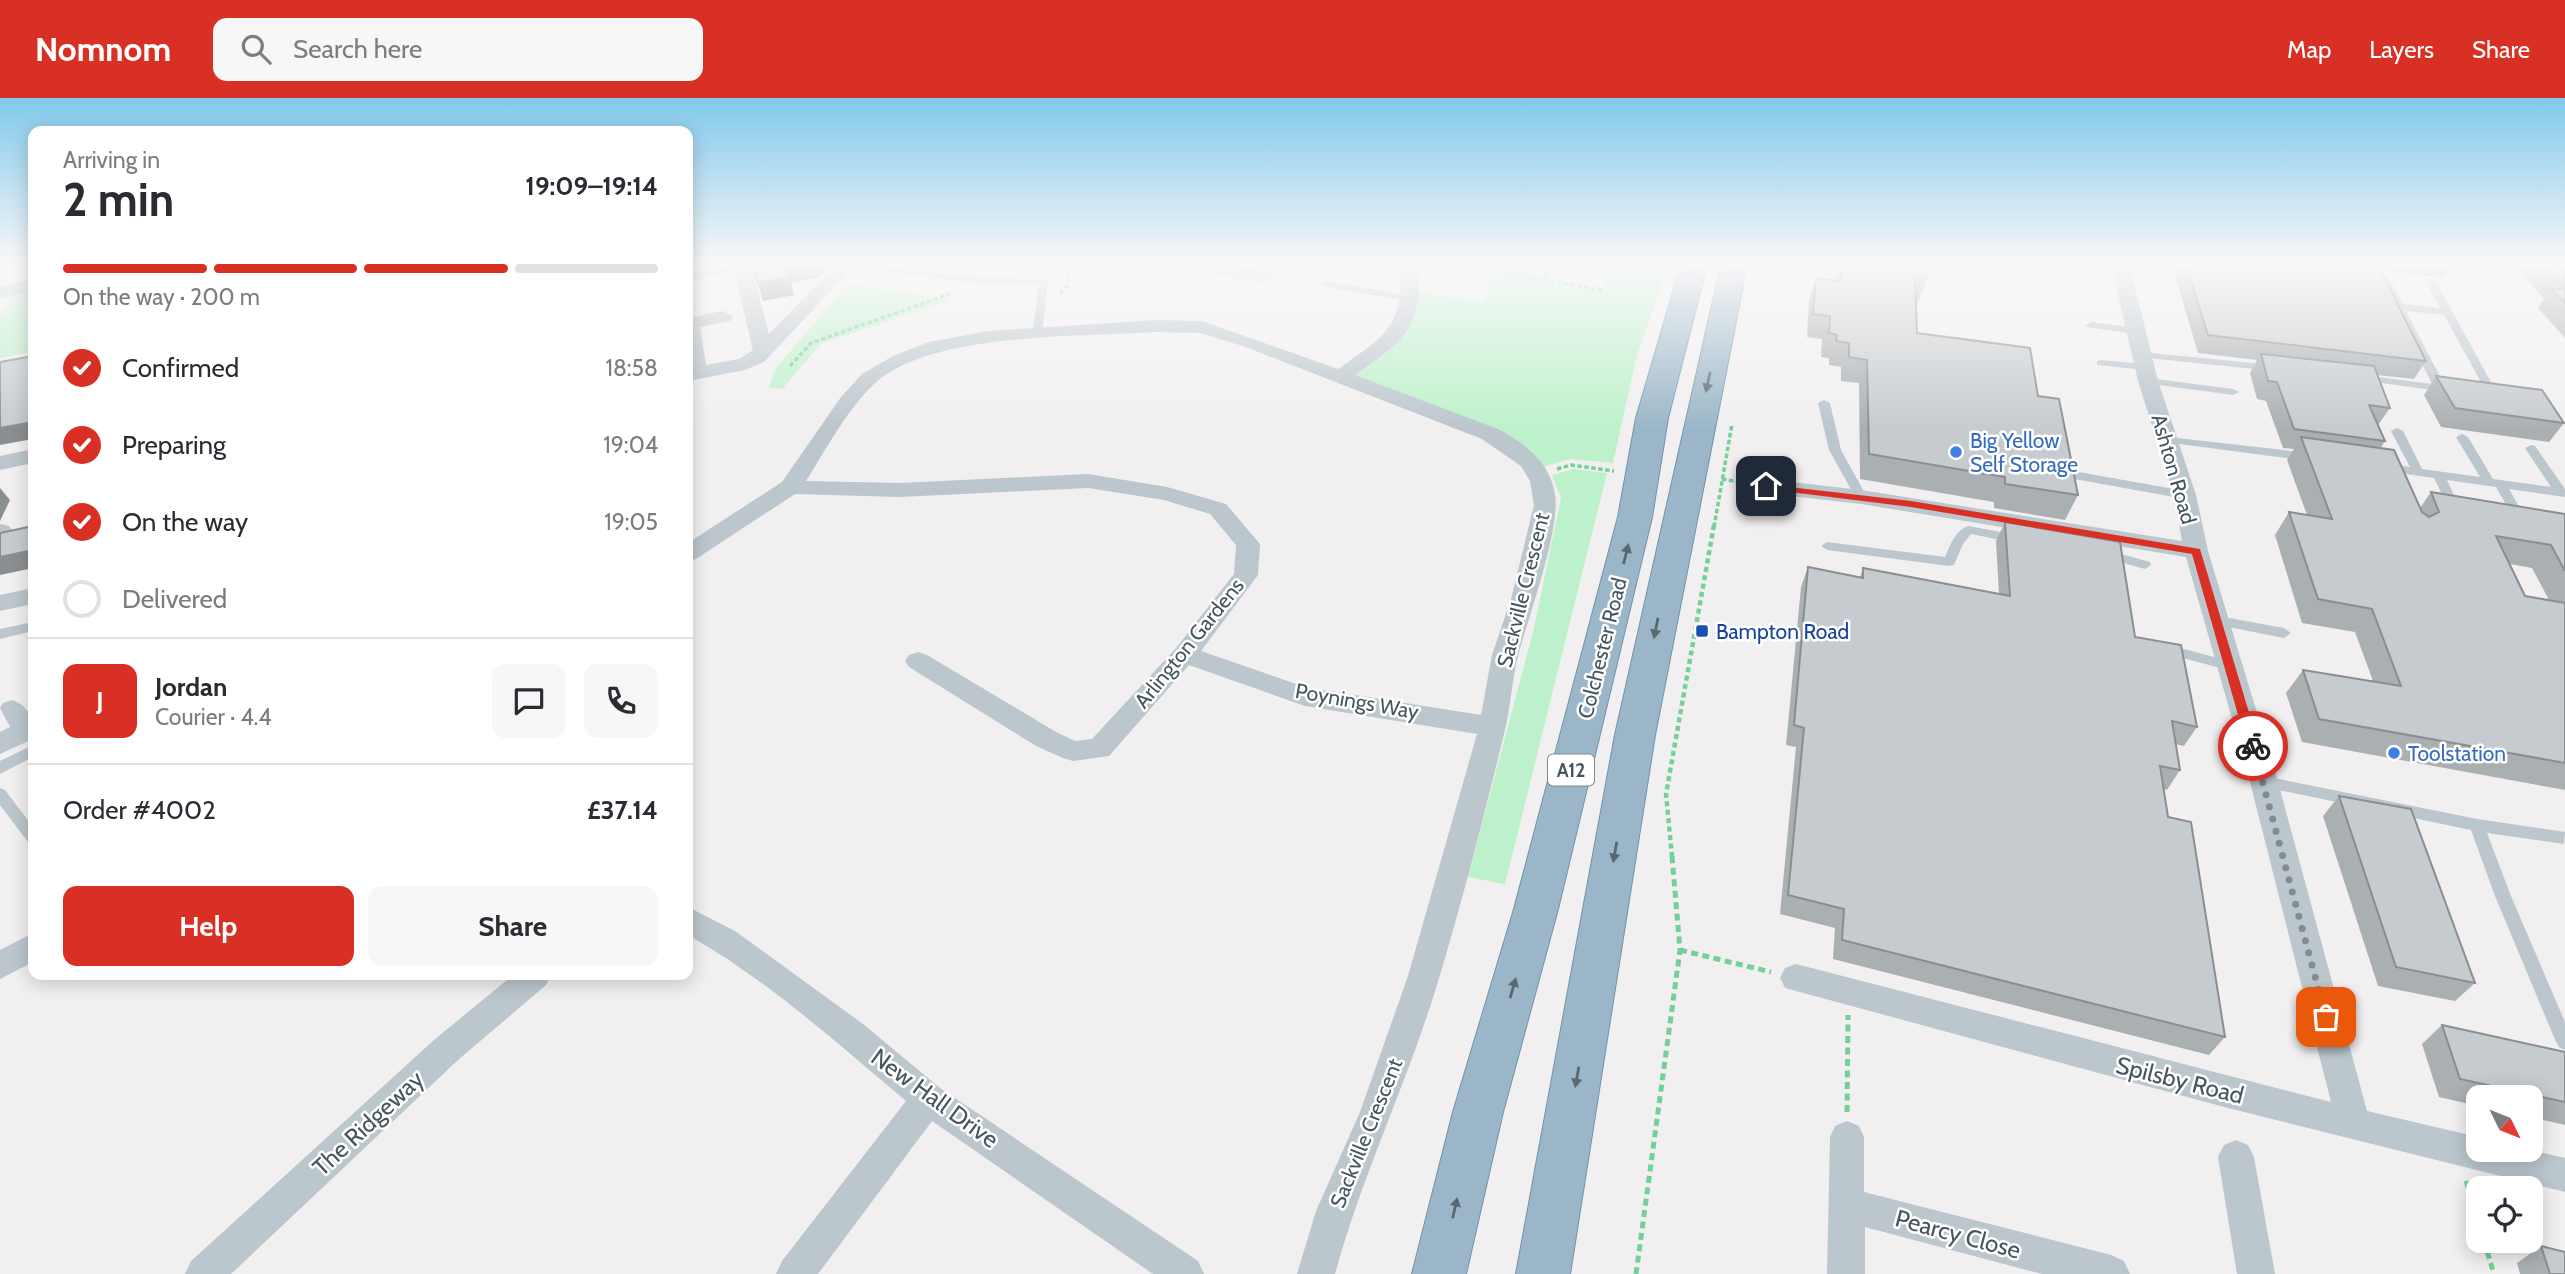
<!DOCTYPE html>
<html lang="en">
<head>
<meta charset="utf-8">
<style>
	:root { --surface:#fff; --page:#f7f7f7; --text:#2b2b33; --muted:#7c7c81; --line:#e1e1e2; --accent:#d93025 }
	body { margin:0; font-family:Cabin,sans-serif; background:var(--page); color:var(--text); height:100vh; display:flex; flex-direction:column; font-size:26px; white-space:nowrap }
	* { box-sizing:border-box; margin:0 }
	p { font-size:23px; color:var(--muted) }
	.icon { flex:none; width:38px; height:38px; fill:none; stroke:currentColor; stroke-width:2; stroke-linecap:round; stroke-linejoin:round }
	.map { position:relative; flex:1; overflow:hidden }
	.sheet { position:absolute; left:28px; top:28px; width:665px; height:854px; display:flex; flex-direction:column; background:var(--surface); border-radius:14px; box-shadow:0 4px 18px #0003 }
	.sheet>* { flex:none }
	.needle { width:46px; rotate:133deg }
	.fabs { position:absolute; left:2466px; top:987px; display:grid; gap:14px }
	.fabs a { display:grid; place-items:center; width:77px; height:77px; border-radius:14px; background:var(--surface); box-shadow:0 4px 18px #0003; font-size:35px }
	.pin { position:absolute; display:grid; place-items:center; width:60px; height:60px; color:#fff; margin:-30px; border-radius:14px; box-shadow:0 4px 10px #0006 }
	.courier { position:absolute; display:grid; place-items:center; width:70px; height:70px; margin:-35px; border:5px solid #d93025; border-radius:50%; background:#fff; color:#222; box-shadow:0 2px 9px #0007 }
	.overview em { font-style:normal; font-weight:700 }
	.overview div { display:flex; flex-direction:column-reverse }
	.overview { display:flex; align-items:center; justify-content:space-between; height:119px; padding:0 35px }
	h1 { font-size:46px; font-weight:700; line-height:52px }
	.bar { display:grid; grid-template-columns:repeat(4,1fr); gap:10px 7px; align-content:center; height:84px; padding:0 35px }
	.bar i { height:9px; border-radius:5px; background:var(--line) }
	.bar .selected { background:var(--accent) }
	.bar p { grid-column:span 4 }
	.line { display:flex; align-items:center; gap:18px; padding:0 35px; border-top:2px solid var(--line) }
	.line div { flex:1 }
	.round { display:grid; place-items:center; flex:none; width:74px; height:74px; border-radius:14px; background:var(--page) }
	ol { padding:0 35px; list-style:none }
	li { display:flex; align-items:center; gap:21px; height:77px }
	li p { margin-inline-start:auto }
	li .icon { padding:7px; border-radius:50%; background:var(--accent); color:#fff; stroke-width:4 }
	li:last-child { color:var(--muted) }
	li i { width:38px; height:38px; border:4px solid var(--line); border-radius:50% }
	.button { display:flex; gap:14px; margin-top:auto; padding:14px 35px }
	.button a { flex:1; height:80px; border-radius:14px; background:var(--accent); color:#fff; font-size:28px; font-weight:700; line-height:80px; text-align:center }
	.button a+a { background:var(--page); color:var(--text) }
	header { display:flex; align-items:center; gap:42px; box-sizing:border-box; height:98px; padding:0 35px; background:var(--accent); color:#fff }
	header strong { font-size:33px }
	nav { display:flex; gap:38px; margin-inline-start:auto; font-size:24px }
	.search { width:490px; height:63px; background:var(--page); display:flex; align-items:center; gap:18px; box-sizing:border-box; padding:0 24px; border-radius:14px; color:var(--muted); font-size:26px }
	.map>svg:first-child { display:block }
</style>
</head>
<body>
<header>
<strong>Nomnom</strong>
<div class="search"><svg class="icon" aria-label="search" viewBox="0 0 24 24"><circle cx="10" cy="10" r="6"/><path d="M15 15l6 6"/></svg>Search here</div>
<nav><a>Map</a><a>Layers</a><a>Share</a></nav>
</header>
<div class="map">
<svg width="2565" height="1176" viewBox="0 0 2565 1176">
	<rect width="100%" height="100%" fill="#f2eff0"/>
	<path fill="#bdf1cb" d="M 1611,167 L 1668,167 L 1636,261 L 1613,365 L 1570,361 L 1536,371 L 1513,348 L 1339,279 L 1380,249 L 1412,193 L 1483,204 L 1496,174 L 1602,192 Z
		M 848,186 L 951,202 L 821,246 L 782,291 L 769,289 L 776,270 Z
		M 33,195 L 33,254 L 0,260 L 0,219 L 11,198 Z
		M 1574,371 L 1607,375 L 1505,786 L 1468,779 L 1534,530 L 1561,400 L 1552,377 Z"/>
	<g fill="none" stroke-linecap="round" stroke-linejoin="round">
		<g stroke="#7194ac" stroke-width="2">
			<path id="trunk" d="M 1681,167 L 1707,167 L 1668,320 L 1652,419 L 1558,811 L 1503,1014 L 1466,1176 L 1412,1176 L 1453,1014 L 1514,811 L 1618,419 L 1636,320 Z
				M 1721,167 L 1747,167 L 1655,637 L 1570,1176 L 1516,1176 L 1615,637 Z"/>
		</g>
		<path stroke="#73d097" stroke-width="3.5" stroke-dasharray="4.5 2.5" stroke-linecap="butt" d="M 1457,167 L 1543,181 L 1552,167
			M 1543,181 L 1602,192
			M 1060,195 L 1067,188 L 1067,167
			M 790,268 L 811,245 L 950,196
			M 1557,371 L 1571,367 L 1614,373
			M 1722,381 L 1744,385
			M 1714,429 L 1732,326"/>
		<path stroke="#73d097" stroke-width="4.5" stroke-dasharray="5 3.5" stroke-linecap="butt" d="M 1672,759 L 1666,696 L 1714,427"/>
		<path stroke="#73d097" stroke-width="5" stroke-dasharray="7 4.5" stroke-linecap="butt" d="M 1680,852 L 1771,874
			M 1847,1014 L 1848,917
			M 2466,1083 L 2478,1122
			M 2484,1143 L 2494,1176
			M 1636,1176 L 1680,852 L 1672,758"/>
		<path fill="#bbc6cd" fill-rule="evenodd" d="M 742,167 L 745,168 L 745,172 L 688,182 L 688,176 Z
			M 866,167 L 987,180 L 1048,182 L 1042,236 L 1037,239 L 1032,236 L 1039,187 L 987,186 L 870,172 L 867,171 Z
			M 2385,178 L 2390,181 L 2403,206 L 2440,210 L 2425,182 L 2434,180 L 2492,286 L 2492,295 L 2478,296 L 2472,293 L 2482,290 L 2482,286 L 2444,217 L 2406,213 L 2446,290 L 2440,293 L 2359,282 L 2358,280 L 2363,277 L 2432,286 L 2380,181 Z
			M 1325,183 L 1413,198 L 1418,201 L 1413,204 L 1321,188 L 1321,184 Z
			M 2091,224 L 2136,230 L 2141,233 L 2136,236 L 2087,229 L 2086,227 Z
			M 2142,254 L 2273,267 L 2278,270 L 2273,273 L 2138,259 L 2138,255 Z
			M 2101,262 L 2145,266 L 2150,269 L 2145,272 L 2097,267 L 2097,263 Z
			M 2148,280 L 2233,291 L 2239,294 L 2233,297 L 2144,285 L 2144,281 Z
			M 1824,302 L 1830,305 L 1841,352 L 1867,399 L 1865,402 L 1857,402 L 1829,352 L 1818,305 Z
			M 2397,330 L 2403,333 L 2422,371 L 2480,379 L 2456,339 L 2462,336 L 2468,339 L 2493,381 L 2551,389 L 2525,350 L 2531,347 L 2535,348 L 2565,391 L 2565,399 L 2509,391 L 2526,421 L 2520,425 L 2516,424 L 2496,389 L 2447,382 L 2459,408 L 2453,412 L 2449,411 L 2434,380 L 2384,373 L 2378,369 L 2384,365 L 2410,369 L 2391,333 Z
			M 2168,339 L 2309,355 L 2315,359 L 2309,363 L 2164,344 L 2162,342 Z
			M 2073,373 L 2185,393 L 2191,397 L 2185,401 L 2069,380 L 2067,377 Z
			M 1968,428 L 2017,437 L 2023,441 L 2017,445 L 1971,436 L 1963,446 L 1954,467 L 1949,468 L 1827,452 L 1821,448 L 1827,444 L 1945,459 C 1950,447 1955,433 1968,428 Z
			M 2106,452 L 2150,464 L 2151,467 L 2145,471 L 2102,459 L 2100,456 L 2102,453 Z
			M 2218,518 L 2284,530 L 2291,535 L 2284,540 L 2213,526 L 2211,523 L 2213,520 Z
			M 33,524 L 33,533 L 0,541 L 0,531 Z
			M 2165,546 L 2233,564 L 2235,567 L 2228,572 L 2160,554 L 2158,551 L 2160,548 Z
			M 33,647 L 33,659 L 0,676 L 0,663 Z
			M 2264,678 L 2477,721 L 2565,734 L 2564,746 L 2487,735 L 2511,798 L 2565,924 L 2565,952 L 2559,949 L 2556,944 L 2495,798 L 2471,732 L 2259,688 L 2257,684 L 2259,680 Z
			M 0,690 L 5,692 L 33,729 L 33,746 L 28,744 L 0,707 Z"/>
		<path fill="#bbc6cd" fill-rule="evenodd" d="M 733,167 L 751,167 L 769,236 L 836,167 L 855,167 L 764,264 L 745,272 L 688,283 L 688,220 L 723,213 L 733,219 L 730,223 L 700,229 L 706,267 L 739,261 L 753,252 Z
			M 1190,167 L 1232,167 L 1271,174 L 1273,178 L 1264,184 L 1199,173 Z
			M 1400,167 L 1418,167 C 1424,230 1403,243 1355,277 L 1498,331 C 1524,345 1550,364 1555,396 C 1561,429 1529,518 1519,554 C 1512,580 1511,607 1505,632 C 1485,714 1464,797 1440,877 C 1410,979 1363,1074 1335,1176 L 1297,1176 L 1316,1113 L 1360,1014 L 1408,878 L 1477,636 L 1305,608 L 1189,567 L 1109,658 L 1073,663 L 1063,660 L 1036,648 L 909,569 L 905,563 L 909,557 L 918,554 L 927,557 L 1056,634 L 1075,643 L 1092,641 L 1176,550 L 1234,476 L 1236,447 L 1210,416 L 1164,402 L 1088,390 L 900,399 L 795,396 L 696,461 L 688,464 L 688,445 L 782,384 L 841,299 L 862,276 L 893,258 L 929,244 L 988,233 L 1156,222 L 1202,223 L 1338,271 C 1385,238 1404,229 1400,167 ZM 1156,234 L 1200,235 L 1243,248 L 1482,341 L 1521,368 L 1530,383 L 1534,407 L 1511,501 L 1492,557 L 1481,617 L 1305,589 L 1201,553 L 1258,477 L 1260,446 L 1226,406 L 1167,389 L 1088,376 L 900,385 L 806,383 C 827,350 846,313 874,286 C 930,234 1081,239 1156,234 Z
			M 2106,167 L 2126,167 L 2131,173 L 2158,283 L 2196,397 L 2208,453 L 2278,684 L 2367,1013 L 2478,1039 L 2478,1052 L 2530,1052 L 2565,1060 L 2565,1094 L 2228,1010 L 1785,890 L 1780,880 L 1785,870 L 1796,866 L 2331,1004 L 2250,684 L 2186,459 L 1861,406 L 1766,395 L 1755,388 L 1766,381 L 1861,392 L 2182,443 L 2174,397 L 2138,283 L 2113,175 Z
			M 33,182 L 33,194 L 0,200 L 0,188 Z
			M 33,351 L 33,365 L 0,372 L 0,358 Z
			M 0,426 L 9,428 L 13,433 L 8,439 L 0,441 Z
			M 33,490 L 33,506 L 0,513 L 0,497 Z
			M 12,602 C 31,608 33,624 33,641 L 0,656 L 0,634 L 10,629 L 0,610 L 3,605 Z
			M 688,809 L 735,833 L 863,926 L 940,990 L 1198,1163 L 1204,1176 L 1153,1176 L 932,1023 L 818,1176 L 776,1176 L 782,1163 L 906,1003 C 837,945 766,881 688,837 Z
			M 33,835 L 33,864 L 0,881 L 0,852 Z
			M 513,877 L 551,877 L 546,887 L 458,962 L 231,1176 L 185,1176 L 191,1163 L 434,942 Z
			M 1847,1023 L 1859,1028 L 1864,1039 L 1864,1094 L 2111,1157 L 2124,1163 L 2130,1176 L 2042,1176 L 1865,1129 L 1865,1176 L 1827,1176 L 1830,1039 L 1835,1028 Z
			M 2236,1042 L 2248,1047 L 2254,1059 L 2275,1176 L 2237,1176 L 2218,1059 L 2224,1047 Z"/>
		<use href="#trunk" fill="#9ab6c8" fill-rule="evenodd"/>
	</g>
	<path fill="#aaafb2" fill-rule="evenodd" d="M 1835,167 L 1926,167 L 1927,181 L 1918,204 L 1916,203 L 1917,235 L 2038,298 L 2078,397 L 2065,422 L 1994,410 L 1994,404 L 1860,381 L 1859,285 L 1841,283 L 1841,269 L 1829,267 L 1829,260 L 1821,259 L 1822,241 L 1807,239 L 1809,202 L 1816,180 L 1835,182 Z
		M 2172,167 L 2452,167 L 2444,180 L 2380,172 L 2426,263 L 2414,281 L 2377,277 L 2390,310 L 2378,327 L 2385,343 L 2380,351 L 2420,410 L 2431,394 L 2565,416 L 2565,692 L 2302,644 L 2286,595 L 2303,572 L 2373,583 L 2355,534 L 2302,525 L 2275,437 L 2289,414 L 2307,417 L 2287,362 L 2294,351 L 2283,350 L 2266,303 L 2257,301 L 2250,275 L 2257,262 L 2198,255 ZM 2510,466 L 2532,470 L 2549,502 L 2525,498 Z
		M 2519,167 L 2565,167 L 2565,240 L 2538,210 L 2544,201 L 2517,171 Z
		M 2436,278 L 2564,325 L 2549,344 L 2441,329 L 2424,297 Z
		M 2005,424 L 2135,539 L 2197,629 L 2184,648 L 2175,646 L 2180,672 L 2167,692 L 2164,691 L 2168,719 L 2225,939 L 2209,957 L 1833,861 L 1835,830 L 1780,816 L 1796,649 L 1786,647 L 1801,489 L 1808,469 L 1860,479 L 1863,470 L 1999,496 L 1996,443 Z
		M 2339,698 L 2475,885 L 2455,903 L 2378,888 L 2323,718 Z
		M 2442,927 L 2565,954 L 2565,1027 L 2530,1019 L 2530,999 L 2478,999 L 2478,1008 L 2439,999 L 2422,946 Z
		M 2541,1148 L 2565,1176 L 2520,1176 L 2517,1165 Z"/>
	<path fill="#8b8e91" d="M 786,167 L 828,167 L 829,170 L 820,179 L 791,185 L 794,197 L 763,203 L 758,185 Z
		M 33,324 L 33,341 L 0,347 L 0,330 Z
		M 0,390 L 10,402 L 0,423 Z
		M 33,452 L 33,470 L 0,477 L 0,459 Z"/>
	<path fill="#c6cbcf" stroke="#8b8e91" stroke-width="2" d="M 752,167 L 786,167 L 789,179 L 758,185 Z
		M 1841,167 L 1926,167 L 1927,181 L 1915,179 L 1917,235 L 2030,250 L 2038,298 L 2059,301 L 2078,397 L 2005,386 L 2005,379 L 1869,356 L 1867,262 L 1849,259 L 1849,245 L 1836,243 L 1837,237 L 1829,235 L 1830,218 L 1813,216 L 1816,180 L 1841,183 Z
		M 2186,167 L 2378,167 L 2426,263 L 2208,237 Z
		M 2544,167 L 2565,167 L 2565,188 Z
		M 2551,191 L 2565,192 L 2565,205 Z
		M 2261,256 L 2374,268 L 2390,310 L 2369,307 L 2385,343 L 2294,331 L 2277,284 L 2268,283 Z
		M 33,258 L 33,324 L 0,330 L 0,264 Z
		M 2436,278 L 2542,292 L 2564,325 L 2455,310 Z
		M 2301,339 L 2394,352 L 2422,414 L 2429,419 L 2439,414 L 2431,394 L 2565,416 L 2565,473 L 2551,447 L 2496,438 L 2525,498 L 2565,505 L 2565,665 L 2319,621 L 2303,572 L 2401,588 L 2372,511 L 2318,501 L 2289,414 L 2332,421 Z
		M 2005,424 L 2120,444 L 2135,539 L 2181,547 L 2197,629 L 2172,623 L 2180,672 L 2160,668 L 2168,719 L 2191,724 L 2225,939 L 1842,842 L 1844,811 L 1788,797 L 1804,630 L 1794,627 L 1808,469 L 1863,480 L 1863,470 L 2010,498 Z
		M 33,428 L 33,452 L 0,459 L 0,435 Z
		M 2339,698 L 2411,711 L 2475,885 L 2396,869 Z
		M 2442,927 L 2565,954 L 2565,1004 L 2460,981 Z
		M 2541,1148 L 2565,1154 L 2565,1176 L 2550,1176 Z"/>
	<defs><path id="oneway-solid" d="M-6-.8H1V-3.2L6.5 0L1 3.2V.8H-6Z" transform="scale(1.75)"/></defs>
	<g fill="#586973">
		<use href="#oneway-solid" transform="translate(1708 284) rotate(102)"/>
		<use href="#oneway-solid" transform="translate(1626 456) rotate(-76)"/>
		<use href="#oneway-solid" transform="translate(1656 530) rotate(101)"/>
		<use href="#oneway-solid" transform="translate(1615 754) rotate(100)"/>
		<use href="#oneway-solid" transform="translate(1513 890) rotate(-74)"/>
		<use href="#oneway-solid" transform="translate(1577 979) rotate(100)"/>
		<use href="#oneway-solid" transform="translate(1455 1110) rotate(-77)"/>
	</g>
	<linearGradient id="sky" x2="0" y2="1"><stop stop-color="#81c8eb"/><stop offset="0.5" stop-color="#f9f8f8"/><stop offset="1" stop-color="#f9f8f8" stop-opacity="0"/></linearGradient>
	<rect width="2565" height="332" fill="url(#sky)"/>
	<path fill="#d93025" d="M 1762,386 L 1911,403 L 2200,451 L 2259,648 L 2253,652 L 2247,648 L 2192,456 L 1911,409 L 1766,391 Z"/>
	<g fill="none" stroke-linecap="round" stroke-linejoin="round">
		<path stroke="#838c91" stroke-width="7" stroke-dasharray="0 12.6" d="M 2253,648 L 2326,919"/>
	</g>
	<g fill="#3f7fe0" stroke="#fff" stroke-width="2.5">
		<circle cx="1956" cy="354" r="7"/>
		<circle cx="2394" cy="655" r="7"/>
	</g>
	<rect fill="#1a4fb4" stroke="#fff" stroke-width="2.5" x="1695" y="526" width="14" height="14" rx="3.5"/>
	<g text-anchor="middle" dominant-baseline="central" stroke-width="5" stroke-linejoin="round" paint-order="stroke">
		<rect fill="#fff" stroke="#7e898e" stroke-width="2" x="1548" y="656.5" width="46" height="31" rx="5"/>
		<g font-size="19" font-weight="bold" fill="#47565e">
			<text x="1571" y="672">A12</text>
		</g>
		<g font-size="21" fill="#366cbe" stroke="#fff" text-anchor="start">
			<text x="1970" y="342">Big Yellow<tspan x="1970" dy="24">Self Storage</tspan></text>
			<text x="2408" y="655">Toolstation</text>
		</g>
		<g font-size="21" fill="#47565e" stroke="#fff">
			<text transform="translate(2174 371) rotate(74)">Ashton Road</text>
			<text transform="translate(1523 492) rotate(-76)">Sackville Crescent</text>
			<text transform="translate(1189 545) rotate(-51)">Arlington Gardens</text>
			<text transform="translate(1602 550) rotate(-76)">Colchester Road</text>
			<text transform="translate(1357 603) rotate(10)">Poynings Way</text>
			<text transform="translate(1366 1035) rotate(-68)">Sackville Crescent</text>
		</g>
		<g font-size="21" fill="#164399" stroke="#fff" text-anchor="start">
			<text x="1716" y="533">Bampton Road</text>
		</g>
		<g font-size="24" fill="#47565e" stroke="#fff">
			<text transform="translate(2180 982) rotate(14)">Spilsby Road</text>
			<text transform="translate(935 1000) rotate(36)">New Hall Drive</text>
			<text transform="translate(368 1025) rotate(-43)">The Ridgeway</text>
			<text transform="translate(1958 1136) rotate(15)">Pearcy Close</text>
		</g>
	</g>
</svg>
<div class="fabs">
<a><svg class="needle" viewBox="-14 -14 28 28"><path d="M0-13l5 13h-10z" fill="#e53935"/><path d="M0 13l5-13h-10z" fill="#7c7c81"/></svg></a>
<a><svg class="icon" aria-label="locate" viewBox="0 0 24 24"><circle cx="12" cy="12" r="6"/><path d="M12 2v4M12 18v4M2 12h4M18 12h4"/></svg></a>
</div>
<div class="pin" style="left:2326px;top:919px;background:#ea580c"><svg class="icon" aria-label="bag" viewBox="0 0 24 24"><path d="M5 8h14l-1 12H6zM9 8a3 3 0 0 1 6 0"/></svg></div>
<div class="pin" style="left:1766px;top:388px;background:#1f2937"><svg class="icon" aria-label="home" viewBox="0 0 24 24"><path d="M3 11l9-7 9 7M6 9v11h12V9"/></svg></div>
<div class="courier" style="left:2253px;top:648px"><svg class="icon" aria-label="bike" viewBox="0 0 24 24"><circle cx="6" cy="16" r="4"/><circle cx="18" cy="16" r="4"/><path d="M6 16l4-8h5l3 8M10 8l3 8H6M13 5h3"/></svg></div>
<section class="sheet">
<div class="overview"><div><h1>2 min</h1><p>Arriving in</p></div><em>19:09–19:14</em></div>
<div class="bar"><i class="selected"></i><i class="selected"></i><i class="selected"></i><i></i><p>On the way · 200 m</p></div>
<ol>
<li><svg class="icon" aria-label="check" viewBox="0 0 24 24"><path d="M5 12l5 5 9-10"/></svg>Confirmed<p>18:58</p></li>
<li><svg class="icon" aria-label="check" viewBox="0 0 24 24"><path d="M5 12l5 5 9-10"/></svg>Preparing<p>19:04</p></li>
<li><svg class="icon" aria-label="check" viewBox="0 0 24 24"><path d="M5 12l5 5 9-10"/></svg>On the way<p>19:05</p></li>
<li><i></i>Delivered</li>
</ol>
<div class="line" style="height:126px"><b class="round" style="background:var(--accent);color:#fff">J</b><div><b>Jordan</b><p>Courier · 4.4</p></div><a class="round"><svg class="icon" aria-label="chat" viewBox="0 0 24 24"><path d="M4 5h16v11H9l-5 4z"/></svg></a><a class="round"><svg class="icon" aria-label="phone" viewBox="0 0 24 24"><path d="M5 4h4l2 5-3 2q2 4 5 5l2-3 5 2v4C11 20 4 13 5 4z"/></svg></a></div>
<div class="line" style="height:91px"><div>Order #4002</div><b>£37.14</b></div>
<div class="button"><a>Help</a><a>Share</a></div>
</section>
</div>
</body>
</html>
